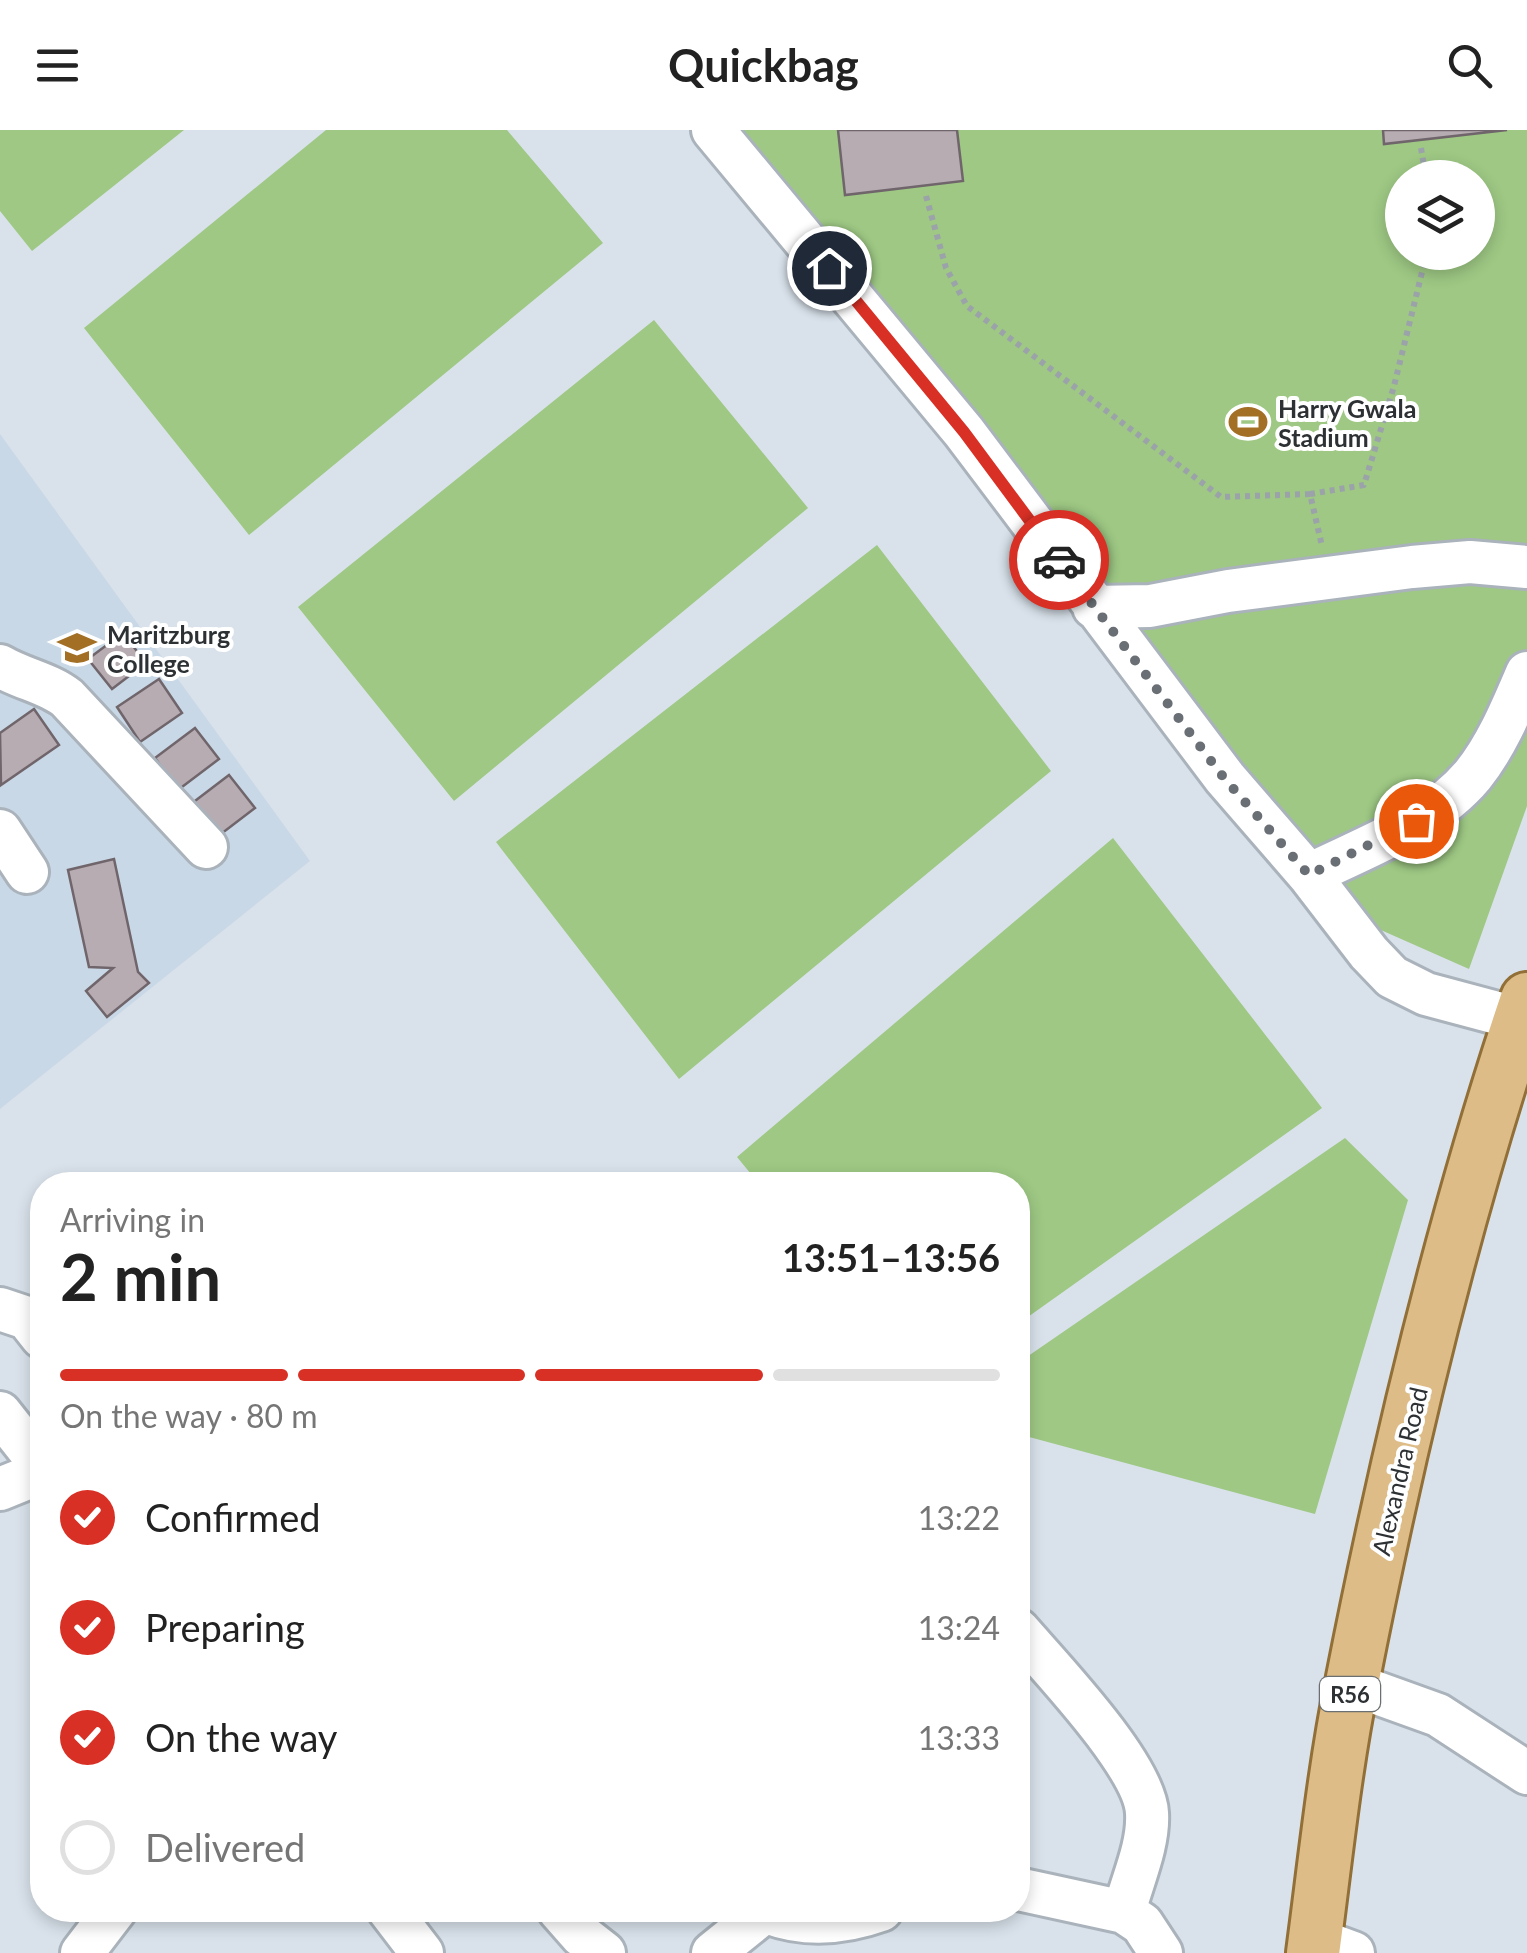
<!DOCTYPE html>
<html lang="en">
<head>
<meta charset="utf-8">
<style>
	:root { --surface:#fff; --page:#f2f2f2; --text:#222; --muted:#767676; --line:#e0e0e0; --accent:#d93025 }
	body { margin:0; font-family:Lato,sans-serif; background:var(--page); color:var(--text); height:100vh; display:flex; flex-direction:column; font-size:38px; white-space:nowrap }
	* { box-sizing:border-box; margin:0 }
	p { font-size:32px; color:var(--muted) }
	.icon { flex:none; width:55px; height:55px; fill:none; stroke:currentColor; stroke-width:2; stroke-linecap:round; stroke-linejoin:round }
	.map { position:relative; flex:1; overflow:hidden }
	.sheet { position:absolute; left:30px; top:1042px; width:1000px; height:750px; display:flex; flex-direction:column; background:var(--surface); border-radius:40px; box-shadow:0 5px 15px #0003 }
	.sheet>* { flex:none }
	.controls { position:absolute; left:1385px; top:30px; display:grid; gap:20px }
	.controls a { display:grid; place-items:center; width:110px; height:110px; border-radius:50%; background:var(--surface); box-shadow:0 5px 15px #0003; font-size:50px }
	.pin { position:absolute; display:grid; place-items:center; width:85px; height:85px; color:#fff; margin:-42px; border:5px solid #fff; border-radius:50%; box-shadow:0 2px 10px #0007 }
	.courier { position:absolute; display:grid; place-items:center; width:100px; height:100px; margin:-50px; border:8px solid #d93025; border-radius:50%; background:#fff; color:#222; box-shadow:0 2px 12px #0007 }
	.summary em { font-style:normal; font-weight:700 }
	.summary div { display:flex; flex-direction:column-reverse }
	.summary { display:flex; align-items:center; justify-content:space-between; height:170px; padding:0 30px }
	h1 { font-size:65px; font-weight:700; line-height:75px }
	.bar { display:grid; grid-template-columns:repeat(4,1fr); gap:15px 10px; align-content:center; height:120px; padding:0 30px }
	.bar i { height:12px; border-radius:8px; background:var(--line) }
	.bar .current { background:var(--accent) }
	.bar p { grid-column:span 4 }
	ol { padding:0 30px; list-style:none }
	li { display:flex; align-items:center; gap:30px; height:110px }
	li p { margin-inline-start:auto }
	li .icon { padding:10px; border-radius:50%; background:var(--accent); color:#fff; stroke-width:4 }
	li:last-child { color:var(--muted) }
	li i { width:55px; height:55px; border:5px solid var(--line); border-radius:50% }
	header { display:flex; justify-content:space-between; align-items:center; height:130px; padding:0 30px; background:var(--surface); font-size:45px; font-weight:700 }
	.map>svg:first-child { display:block }
</style>
</head>
<body>
<header><svg class="icon" aria-label="menu" viewBox="0 0 24 24"><path d="M4 6h16M4 12h16M4 18h16"/></svg>Quickbag<svg class="icon" aria-label="search" viewBox="0 0 24 24"><circle cx="10" cy="10" r="6"/><path d="M15 15l6 6"/></svg></header>
<div class="map">
<svg width="1527" height="1823" viewBox="0 0 1527 1823">
	<rect width="100%" height="100%" fill="#d9e2eb"/>
	<path fill="#c9d8e6" d="M 0,304 L 310,731 L 0,979 Z"/>
	<path fill="#9ec884" fill-rule="evenodd" d="M 0,0 L 184,0 L 32,121 L 0,81 Z
		M 326,0 L 507,0 L 603,113 L 249,405 L 84,198 Z
		M 709,0 L 1527,0 L 1527,676 L 1469,839 L 1365,793 ZM 1402,48 L 1478,48 L 1478,122 L 1402,122 Z
		M 654,190 L 808,378 L 454,671 L 298,477 Z
		M 877,415 L 1051,641 L 679,949 L 496,712 Z
		M 1113,708 L 1322,978 L 1018,1194 L 1018,1055 L 760,1055 L 737,1027 Z
		M 1345,1008 L 1408,1070 L 1315,1384 L 1018,1304 L 1018,1233 Z"/>
	<path fill="#b7acb2" stroke="#6f656b" stroke-width="2.5" d="M 838,0 L 957,0 L 963,51 L 845,65 Z
		M 1383,0 L 1507,0 L 1384,14 Z
		M 123,503 L 146,533 L 112,559 L 88,529 Z
		M 159,549 L 182,583 L 140,612 L 117,577 Z
		M 34,579 L 59,615 L 1,655 L 0,603 Z
		M 195,598 L 219,629 L 178,660 L 155,628 Z
		M 229,645 L 255,678 L 217,707 L 191,674 Z
		M 114,729 L 138,842 L 149,853 L 107,887 L 86,861 L 113,838 L 89,837 L 68,740 Z"/>
	<g fill="none" stroke-linecap="round" stroke-linejoin="round">
		<g stroke="#aab3bb" stroke-width="48">
			<path id="minor" d="M 713,0 L 964,302 L 1225,648 L 1309,745 L 1369,823 L 1392,847 L 1426,864 L 1527,891
				M 1094,477 L 1150,476 L 1228,461 L 1412,437 L 1470,432 L 1527,437
				M 0,536 C 22,549 48,553 67,568 L 206,717
				M 0,701 L 27,742
				M 1309,745 C 1365,717 1432,694 1473,645 C 1497,615 1512,578 1527,543
				M 0,1179 L 27,1188 L 42,1207
				M 0,1283 L 42,1336
				M 0,1359 L 42,1342
				M 1018,1500 C 1050,1537 1145,1636 1147,1683 C 1149,1715 1132,1751 1124,1782
				M 1352,1554 L 1438,1585 L 1527,1643
				M 1018,1759 L 1124,1782 L 1142,1794 L 1161,1823
				M 389,1780 L 422,1823
				M 559,1780 L 581,1805 L 604,1823
				M 762,1780 C 801,1797 842,1794 881,1780
				M 1315,1809 L 1353,1823
				M 82,1823 L 115,1780
				M 713,1823 L 764,1782"/>
		</g>
		<g stroke="#916f36" stroke-width="58">
			<path id="major" d="M 1313,1823 C 1325,1733 1334,1642 1352,1553 C 1397,1323 1452,1091 1527,869"/>
		</g>
		<path stroke="#9ba2a9" stroke-width="6" stroke-dasharray="5 5" stroke-linecap="butt" d="M 1421,18 L 1426,48
			M 926,66 L 946,138 L 967,176 L 1221,367 L 1310,364 L 1322,416
			M 1310,364 L 1364,355 L 1394,256 L 1427,122"/>
		<use href="#minor" stroke="#fff" stroke-width="42"/>
		<use href="#major" stroke="#ddbc87" stroke-width="52"/>
	</g>
	<g fill="none" stroke-linecap="round" stroke-linejoin="round">
		<path stroke="#696f74" stroke-width="10" stroke-dasharray="0 18" d="M 1059,430 L 1224,648 L 1309,745 L 1416,691"/>
		<path stroke="#d93025" stroke-width="12" d="M 829,138 L 964,302 L 1059,430"/>
	</g>
	<defs>
		<g id="stadium-bare" transform="scale(3)"><path d="M0-5a6.5 5 0 1 0 0 10a6.5 5 0 1 0 0-10ZM-3.5-1.8h7v3.6h-7Z" fill="#a26f25" stroke="#fff" stroke-width="2.5" paint-order="stroke"/></g>
		<g id="school-bare" transform="scale(3)"><path d="M0-5L7-2L0 1L-7-2ZM-4 1L0 2.5L4 1V4Q0 6-4 4Z" fill="#a26f25" stroke="#fff" stroke-width="2.5" paint-order="stroke"/></g>
	</defs>
	<g fill-rule="evenodd">
		<use href="#stadium-bare" x="1248" y="292"/>
		<use href="#school-bare" x="77" y="518"/>
	</g>
	<g text-anchor="middle" dominant-baseline="central" stroke-width="8" stroke-linejoin="round" paint-order="stroke">
		<rect fill="#fff" stroke="#6c6f71" stroke-width="2.5" x="1320" y="1547" width="60" height="34" rx="8"/>
		<g font-size="22" font-weight="bold" fill="#2d3134">
			<text x="1350" y="1564">R56</text>
		</g>
		<g font-size="25" font-weight="bold" fill="#2d3134" stroke="#fff" text-anchor="start">
			<text x="1278" y="278">Harry Gwala<tspan x="1278" dy="29">Stadium</tspan></text>
			<text x="107" y="504">Maritzburg<tspan x="107" dy="29">College</tspan></text>
		</g>
		<g font-size="25" fill="#2d3134" stroke="#fff">
			<text transform="translate(1399 1341) rotate(-77)">Alexandra Road</text>
		</g>
	</g>
</svg>
<div class="controls">
<a><svg class="icon" aria-label="layers" viewBox="0 0 24 24"><path d="M12 4l9 5-9 5-9-5zM3 14l9 5 9-5"/></svg></a>
</div>
<div class="pin" style="left:1416px;top:691px;background:#ea580c"><svg class="icon" aria-label="bag" viewBox="0 0 24 24"><path d="M5 8h14l-1 12H6zM9 8a3 3 0 0 1 6 0"/></svg></div>
<div class="pin" style="left:829px;top:138px;background:#1f2937"><svg class="icon" aria-label="home" viewBox="0 0 24 24"><path d="M3 11l9-7 9 7M6 9v11h12V9"/></svg></div>
<div class="courier" style="left:1059px;top:430px"><svg class="icon" aria-label="car" viewBox="0 0 24 24"><path d="M5 17H2v-5l4-1 3-4h7l3 4 3 1v5h-3M9 17h6M6 11h13"/><circle cx="7" cy="17" r="2"/><circle cx="17" cy="17" r="2"/></svg></div>
<section class="sheet">
<div class="summary"><div><h1>2 min</h1><p>Arriving in</p></div><em>13:51–13:56</em></div>
<div class="bar"><i class="current"></i><i class="current"></i><i class="current"></i><i></i><p>On the way · 80 m</p></div>
<ol>
<li><svg class="icon" aria-label="check" viewBox="0 0 24 24"><path d="M5 12l5 5 9-10"/></svg>Confirmed<p>13:22</p></li>
<li><svg class="icon" aria-label="check" viewBox="0 0 24 24"><path d="M5 12l5 5 9-10"/></svg>Preparing<p>13:24</p></li>
<li><svg class="icon" aria-label="check" viewBox="0 0 24 24"><path d="M5 12l5 5 9-10"/></svg>On the way<p>13:33</p></li>
<li><i></i>Delivered</li>
</ol>
</section>
</div>
</body>
</html>
